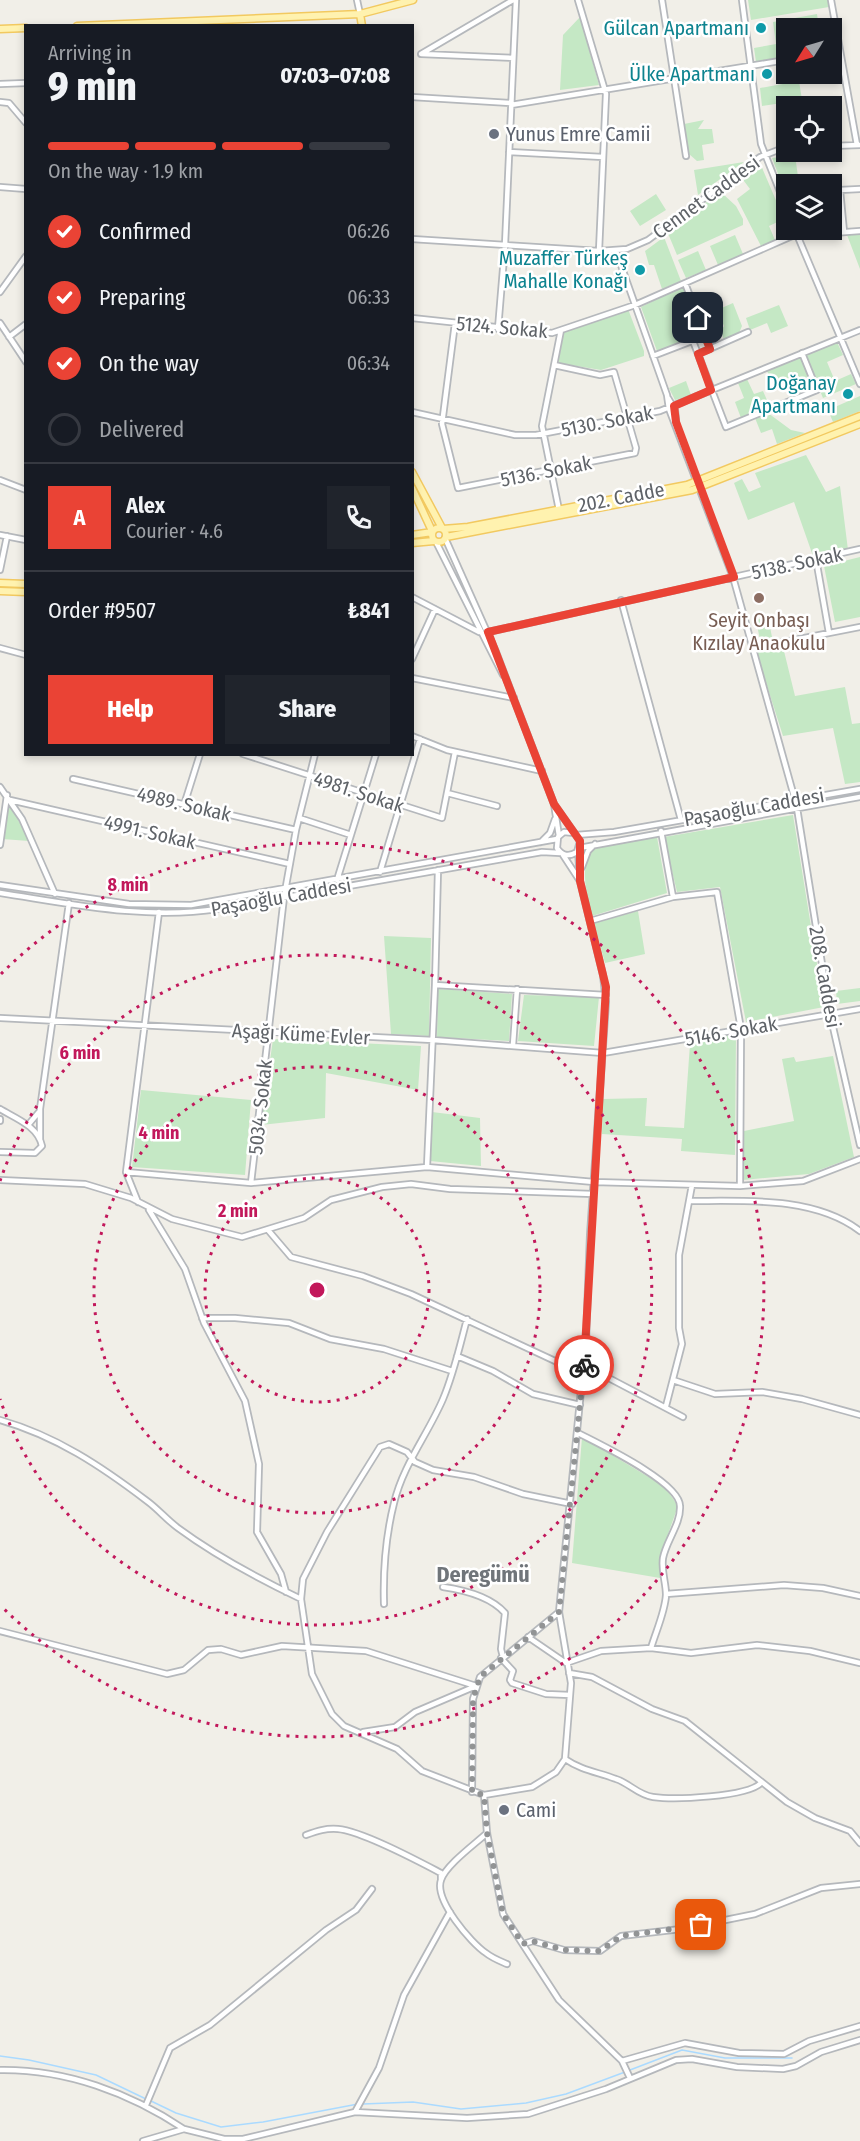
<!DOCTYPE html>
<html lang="en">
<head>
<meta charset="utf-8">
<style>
	:root { --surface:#171b24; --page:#20242c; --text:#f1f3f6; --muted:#9ea1a6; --line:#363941; --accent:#ea4335 }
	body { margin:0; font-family:"Fira Sans Condensed",sans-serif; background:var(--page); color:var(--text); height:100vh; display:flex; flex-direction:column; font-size:22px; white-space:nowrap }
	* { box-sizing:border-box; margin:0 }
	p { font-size:20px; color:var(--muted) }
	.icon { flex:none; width:33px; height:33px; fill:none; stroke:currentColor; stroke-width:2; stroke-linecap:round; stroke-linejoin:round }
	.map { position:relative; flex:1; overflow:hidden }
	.side { position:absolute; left:24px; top:24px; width:390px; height:732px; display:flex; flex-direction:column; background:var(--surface); border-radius:0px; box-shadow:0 3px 9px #0003 }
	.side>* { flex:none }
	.needle { width:39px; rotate:233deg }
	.tools { position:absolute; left:776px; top:18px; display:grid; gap:12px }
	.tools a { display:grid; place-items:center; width:66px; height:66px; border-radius:0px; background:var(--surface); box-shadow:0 3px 9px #0003; font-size:30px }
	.pin { position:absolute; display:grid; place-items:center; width:51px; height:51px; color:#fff; margin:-26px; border-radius:12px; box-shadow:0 3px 9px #0006 }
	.courier { position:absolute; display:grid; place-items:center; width:60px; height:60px; margin:-30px; border:4px solid #ea4335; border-radius:50%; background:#fff; color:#222; box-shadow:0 2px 8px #0007 }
	.headline em { font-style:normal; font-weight:800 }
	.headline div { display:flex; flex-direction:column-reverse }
	.headline { display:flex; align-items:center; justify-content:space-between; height:102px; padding:0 24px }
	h1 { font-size:39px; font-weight:800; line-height:45px }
	.bar { display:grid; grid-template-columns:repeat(4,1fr); gap:9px 6px; align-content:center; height:72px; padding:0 24px }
	.bar i { height:8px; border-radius:4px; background:var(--line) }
	.bar .selected { background:var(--accent) }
	.bar p { grid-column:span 4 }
	.line { display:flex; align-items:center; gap:15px; padding:0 24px; border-top:2px solid var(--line) }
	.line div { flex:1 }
	.round { display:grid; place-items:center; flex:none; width:63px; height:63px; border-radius:0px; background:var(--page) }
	ol { padding:0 24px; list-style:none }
	li { display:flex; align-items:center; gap:18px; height:66px }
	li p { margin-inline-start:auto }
	li .icon { padding:6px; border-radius:50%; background:var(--accent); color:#fff; stroke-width:4 }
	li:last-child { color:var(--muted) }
	li i { width:33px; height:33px; border:3px solid var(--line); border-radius:50% }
	.cta { display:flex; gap:12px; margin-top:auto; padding:12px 24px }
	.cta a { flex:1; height:69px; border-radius:0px; background:var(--accent); color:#fff; font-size:24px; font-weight:800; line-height:69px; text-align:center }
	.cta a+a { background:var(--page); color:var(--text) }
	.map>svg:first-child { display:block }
</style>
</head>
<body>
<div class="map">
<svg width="860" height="2141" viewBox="0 0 860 2141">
	<rect width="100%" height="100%" fill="#f1efe8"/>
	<path fill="#c5e8c5" d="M 748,0 L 828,0 L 829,7 L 751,20 Z
		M 817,14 L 819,28 L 786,28 L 786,58 L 756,62 L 754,48 L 776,44 L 773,22 Z
		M 580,17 L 599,85 L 560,90 L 563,35 Z
		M 799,81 L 802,100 L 762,106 L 760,88 Z
		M 704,120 L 698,129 L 712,129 L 714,143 L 702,145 L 704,160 L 697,161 L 689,154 L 684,124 Z
		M 795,155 L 799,184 L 786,184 L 786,195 L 772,158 Z
		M 744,162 L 698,195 L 694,170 Z
		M 760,163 L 784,219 L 769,226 L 775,240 L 761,246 L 737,199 L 750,189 L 741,177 Z
		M 723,190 L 723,194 L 736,206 L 743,219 L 743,225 L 677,255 L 667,231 Z
		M 656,194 L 666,210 L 640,226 L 630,211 Z
		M 860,234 L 860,269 L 847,235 Z
		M 735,235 L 743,254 L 718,265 L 710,246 Z
		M 664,237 L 681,281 L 662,289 L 654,265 L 649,265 L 645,251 Z
		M 698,251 L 706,270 L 686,278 L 678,260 Z
		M 683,286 L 701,334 L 657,351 L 641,307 Z
		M 713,298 L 717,310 L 733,303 L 742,326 L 739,333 L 724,340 L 721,331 L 724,326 L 717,310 L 700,317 L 696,305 Z
		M 779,305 L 788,326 L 771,333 L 767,323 L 750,330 L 746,318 Z
		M 628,309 L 644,351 L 644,356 L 601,370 L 558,363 L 564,332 Z
		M 837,342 L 843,355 L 827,362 L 835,381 L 851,374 L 856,384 L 823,398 L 805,355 Z
		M 801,357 L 813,388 L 791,398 L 785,382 L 774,386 L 767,371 Z
		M 747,379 L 754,394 L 763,391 L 770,407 L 741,418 L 735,402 L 744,398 L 738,383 Z
		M 686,381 L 691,395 L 675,400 L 669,388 Z
		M 860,396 L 860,411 L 833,422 L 828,410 Z
		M 768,413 L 791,430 L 805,433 L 777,444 L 772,429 L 761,433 L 755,418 Z
		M 806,455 L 826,492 L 840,486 L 848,550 L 813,556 L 794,502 L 748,520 L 734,483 L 742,479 L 749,492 L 761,487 L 755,473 Z
		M 860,557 L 860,617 L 835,622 L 824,566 Z
		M 768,617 L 772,637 L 760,640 L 756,620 Z
		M 783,647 L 795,696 L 845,687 L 852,724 L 860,723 L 860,782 L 845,784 L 833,728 L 783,736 L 756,651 Z
		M 10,804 L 29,841 L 2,839 L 5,809 Z
		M 793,815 L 824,1007 L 746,1022 L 720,887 L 677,892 L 664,837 Z
		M 657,837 L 667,893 L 592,916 C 587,893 579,871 592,848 Z
		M 638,911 L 645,954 L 605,963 L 594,923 Z
		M 384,936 L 431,938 L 429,1036 L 391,1034 Z
		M 860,988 L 860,1001 L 837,1004 L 836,991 Z
		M 438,989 L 512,994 L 509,1041 L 437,1037 Z
		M 524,995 L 599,997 L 594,1046 L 518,1041 Z
		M 736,1034 L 735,1155 L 681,1151 L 682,1139 L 602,1134 L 603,1099 L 647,1098 L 645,1126 L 684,1128 L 690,1044 Z
		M 273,1039 L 421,1046 L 418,1090 L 326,1073 L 325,1118 L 261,1125 Z
		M 833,1056 L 854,1157 L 809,1174 L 743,1180 L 744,1131 L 794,1121 L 782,1059 L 794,1057 L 796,1062 Z
		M 141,1090 L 251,1100 L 245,1175 L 132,1167 Z
		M 432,1112 L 480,1118 L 481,1166 L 430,1161 Z
		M 582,1437 L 657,1482 L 667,1490 L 678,1506 L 660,1557 L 660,1578 L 572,1563 Z"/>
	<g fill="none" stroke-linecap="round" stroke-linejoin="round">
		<path stroke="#aadaff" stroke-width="1.5" d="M 0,2056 L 29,2060 L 96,2075 L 146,2099
			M 630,2070 L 682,2050 L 725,2058 L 792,2058
			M 151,2101 L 176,2113 L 221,2127 L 263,2122 L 358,2104
			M 363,2104 L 413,2102 L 461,2109 L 526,2103 L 566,2094 L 625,2072"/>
		<g stroke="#b5b8bc" stroke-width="8">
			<path id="minor" d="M 357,0 L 360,14
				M 578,0 L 606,94 L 599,251
				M 662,0 L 686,156
				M 742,0 L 761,144 L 786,207
				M 831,0 L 857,145
				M 831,53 L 840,52
				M 513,58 L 421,54 L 513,0
				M 0,84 L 26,83
				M 412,97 L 511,103
				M 0,102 L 9,103 L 26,123
				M 511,105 L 786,60
				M 831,146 L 860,145
				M 509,152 L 603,157
				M 0,187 L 26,189
				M 795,230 L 860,384
				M 844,232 L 840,190 L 860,189
				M 412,239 L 599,251 L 627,249 L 648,240 L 760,157 L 786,147
				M 616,251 L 667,395 L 669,409 L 733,577 L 795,800
				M 685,283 L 710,349
				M 0,292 L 26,256
				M 412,318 L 552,333 L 635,305 L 792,236 L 860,231
				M 0,323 L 26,362
				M 455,323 L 442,424 L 458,488 L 635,453 L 636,448 L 614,372 L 600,375 L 554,365
				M 498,329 L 505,245 L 516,0
				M 9,337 L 26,324
				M 693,341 L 726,427 L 817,390 L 802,353
				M 698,354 L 748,332
				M 653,356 L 705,336
				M 668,398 L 675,410 L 676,420
				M 412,412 L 515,435 L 536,435 L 660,411 L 860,330
				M 0,480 L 26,490
				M 559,510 L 542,426 L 561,330
				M 0,535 L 26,540
				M 445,538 L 496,652 L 554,804
				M 436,542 L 503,675
				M 816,559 L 829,633
				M 0,570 L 7,536
				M 412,597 L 479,632
				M 621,600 L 681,820
				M 488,632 L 860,549
				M 0,648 L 26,655
				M 753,648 L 860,627
				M 412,659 L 435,609
				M 412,678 L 514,698
				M 412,736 L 447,750 L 542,771
				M 243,754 L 442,818 L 455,752
				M 73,779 L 296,830
				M 0,787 L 22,819 L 55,894
				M 447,793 L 497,806
				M 10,800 L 290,864
				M 184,805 L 200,754
				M 797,808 L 830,1014 L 860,1145
				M 299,818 L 351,835
				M 661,831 L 673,897
				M 576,835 L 614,832 L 860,789
				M 559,836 L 554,804 L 580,841 L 577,852 C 569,857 562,856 557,848 L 558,837 L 564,832 L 574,833
				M 541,842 L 550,833 L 555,819
				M 0,845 L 7,795
				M 579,848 L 860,797
				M 563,855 L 580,881 L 578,850
				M 582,867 L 588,851 L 595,844
				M 380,872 L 420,739
				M 337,880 L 376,754
				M 0,885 L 129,904 L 191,905 L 557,839
				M 0,893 C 72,904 145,920 218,909 L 542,852 L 560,853
				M 590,921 L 673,897 L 717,892 L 741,1029 L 740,1186
				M 435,985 L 438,870
				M 0,1018 L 433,1040 L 603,1053 L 860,1009
				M 513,1045 L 517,989
				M 0,1109 C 15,1118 38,1126 42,1146 L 35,1153 L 0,1152
				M 0,1119 L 0,1121
				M 28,1125 L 39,1112
				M 40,1139 L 40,1109 L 69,903
				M 427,1167 L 435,985 L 606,995
				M 126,1172 L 251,1183 L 427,1167 L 594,1182 L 740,1186 L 803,1181 L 860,1159
				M 0,1180 L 85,1184 L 131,1198 L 172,1219 L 242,1237 L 304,1218 L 331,1200 L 382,1187 L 411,1184 L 450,1189 L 593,1194
				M 251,1183 L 284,897 L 296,830 L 315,754
				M 690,1201 C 744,1201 814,1196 860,1231
				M 138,1202 L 126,1172 L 159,912
				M 149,1210 L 185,1269 L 204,1323 L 245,1401 L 259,1464 L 257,1532 L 281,1574 L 286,1592
				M 268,1230 L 291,1257 L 363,1276 L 411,1294 L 583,1374
				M 202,1318 L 235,1318 L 289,1323 L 330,1339 L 384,1349 L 452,1371
				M 457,1356 L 493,1371 L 533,1394 L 580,1405
				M 584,1365 L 683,1417
				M 673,1380 L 715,1394 L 762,1392 L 802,1399 L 860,1415
				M 666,1406 L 682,1344 L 679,1328 L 679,1255 L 692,1185
				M 0,1420 C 56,1436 101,1466 147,1501 C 158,1509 167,1520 178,1528 C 216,1556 259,1579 301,1599
				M 578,1433 C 599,1444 680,1482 680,1506 C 681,1524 666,1541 663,1558 C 661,1571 666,1582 666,1595 C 665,1612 656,1631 651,1648
				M 572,1504 L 523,1494 L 474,1477 L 433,1470 L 415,1462 L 407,1452 L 389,1444 L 380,1447 L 327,1532 L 303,1579 L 301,1599 L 312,1674 L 332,1714 L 344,1726 L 397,1749 L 422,1771 L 484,1795 L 532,1787 L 556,1772 L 565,1759 L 571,1683 L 559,1612 L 586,1340 L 590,1235 L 606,1002 L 603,975 L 580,881
				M 443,1587 C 464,1590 491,1597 505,1613 L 501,1649 L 503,1657
				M 666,1594 L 784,1585 L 823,1588 L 860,1596
				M 384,1604 C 383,1571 386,1535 394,1503 C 403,1465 428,1434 443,1399 C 454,1373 460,1345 467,1319
				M 0,1631 L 167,1674 L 184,1670 L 208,1650 L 221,1649 L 241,1655 L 282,1646 L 366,1651 L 476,1686
				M 528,1637 L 566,1663 L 601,1651 L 651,1648 L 691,1653 L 757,1645 L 810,1651 L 860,1663
				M 501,1658 L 513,1671 L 510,1680 L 512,1683 L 546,1694 L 570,1695
				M 569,1673 L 592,1677 L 652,1709 L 685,1721 L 787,1802 L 815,1818 L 850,1831 L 860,1843
				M 363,1732 L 395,1727 L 415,1712 L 476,1686
				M 565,1759 C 581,1770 597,1772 616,1779 C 629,1783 638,1795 653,1797 C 674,1800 747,1797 761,1783
				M 472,1792 L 473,1699 L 480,1677 L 559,1612
				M 484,1795 L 487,1833 L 503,1914 L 559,2000 L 622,2061 L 630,2078
				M 487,1833 C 475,1844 446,1865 441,1880 C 434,1900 471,1943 486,1953 C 492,1958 500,1961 507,1964
				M 306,1835 C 317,1831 326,1828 338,1829 C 362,1831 418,1861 441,1873 L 441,1880
				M 523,1944 L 533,1941 L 564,1950 L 600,1951 L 621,1936 L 681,1929 L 755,1914 L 821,1888 L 860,1884
				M 622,2061 L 685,2043 L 739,2053 L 784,2054 L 809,2041 L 860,2026
				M 0,2070 C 66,2069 130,2093 184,2129
				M 146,2105 L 170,2048 L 210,2025 L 326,1930 L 356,1910 L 372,1889
				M 355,2112 L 467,2118 L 528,2114 L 606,2089 L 676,2060 L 692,2059 L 737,2067 L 783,2069 L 796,2066 L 821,2052 L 860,2040
				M 143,2141 L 184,2129 L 224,2139 L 243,2139 L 355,2112 L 379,2068 L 404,1995 L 450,1912"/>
		</g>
		<g stroke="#f2c960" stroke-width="9">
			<path id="major" d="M 360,14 L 362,26
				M 77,26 L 360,14 L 413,0
				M 0,29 L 26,28
				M 412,472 L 442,528
				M 412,488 L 432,531
				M432 535a7 7 0 1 1 14 0a7 7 0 1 1-14 0Z
				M 443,529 L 468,527 L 687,485 L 860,416
				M 412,535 L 432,532
				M 446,537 L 692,490 L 860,424
				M 412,543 L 434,541
				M 0,583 L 26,584
				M 0,591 L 26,592"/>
		</g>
		<use href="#minor" stroke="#fff" stroke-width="4.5"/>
		<use href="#major" stroke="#fff2af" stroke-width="6"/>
	</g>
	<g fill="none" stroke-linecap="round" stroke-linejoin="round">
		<path stroke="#929495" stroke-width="6" stroke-dasharray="0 10.8" d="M 584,1365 L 559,1612 L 480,1677 L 473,1699 L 472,1792 L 484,1795 L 487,1833 L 503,1914 L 523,1944 L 532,1941 L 564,1950 L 600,1951 L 621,1936 L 701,1925"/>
		<path stroke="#ea4335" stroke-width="8" d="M 584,1365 L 606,987 L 580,881 L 580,841 L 554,804 L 488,632 L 734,577 L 676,422 L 674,406 L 711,390 L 698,354 L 710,349 L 698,318"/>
	</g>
	<g fill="none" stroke="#c2185b" stroke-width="3" stroke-dasharray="3 6">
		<circle cx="317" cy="1290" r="112"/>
		<circle cx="317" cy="1290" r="223"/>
		<path d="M0 1181A335 335 0 1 1 0 1399"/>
		<path d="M1 974A447 447 0 1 1 1 1606"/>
	</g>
	<g fill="#0f9aa8" stroke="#fff" stroke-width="2">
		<circle cx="761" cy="28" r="6"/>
		<circle cx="767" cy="74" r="6"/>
		<circle cx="640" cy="270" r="6"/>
		<circle cx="848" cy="394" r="6"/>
	</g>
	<g fill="#6b7280" stroke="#fff" stroke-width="2">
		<circle cx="494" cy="134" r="6"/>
		<circle cx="504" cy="1810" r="6"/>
	</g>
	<circle fill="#8d6e63" stroke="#fff" stroke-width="2" cx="759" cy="598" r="6"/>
	<g text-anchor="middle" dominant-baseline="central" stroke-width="5" stroke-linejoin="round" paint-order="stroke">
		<g font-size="20" fill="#0d838f" stroke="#fff" text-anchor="end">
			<text x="749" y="28">Gülcan Apartmanı</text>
			<text x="755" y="74">Ülke Apartmanı</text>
			<text x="628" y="258">Muzaffer Türkeş<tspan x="628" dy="23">Mahalle Konağı</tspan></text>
			<text x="836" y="383">Doğanay<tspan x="836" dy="23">Apartmanı</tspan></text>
		</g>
		<g font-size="20" fill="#5b616d" stroke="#fff" text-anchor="start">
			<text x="506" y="134">Yunus Emre Camii</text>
			<text x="516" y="1810">Cami</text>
		</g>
		<g font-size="20" fill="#5f6368" stroke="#fff">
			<text transform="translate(706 197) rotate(-36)">Cennet Caddesi</text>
			<text transform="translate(502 327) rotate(5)">5124. Sokak</text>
			<text transform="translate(607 421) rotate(-11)">5130. Sokak</text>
			<text transform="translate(546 471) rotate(-11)">5136. Sokak</text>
			<text transform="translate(621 497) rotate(-11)">202. Cadde</text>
			<text transform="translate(797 563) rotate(-12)">5138. Sokak</text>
			<text transform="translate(359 792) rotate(18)">4981. Sokak</text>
			<text transform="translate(184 804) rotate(13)">4989. Sokak</text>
			<text transform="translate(754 807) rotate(-10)">Paşaoğlu Caddesi</text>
			<text transform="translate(150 832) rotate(13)">4991. Sokak</text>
			<text transform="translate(281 897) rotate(-10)">Paşaoğlu Caddesi</text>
			<text transform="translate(825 977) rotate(80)">208. Caddesi</text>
			<text transform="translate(731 1031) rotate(-10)">5146. Sokak</text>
			<text transform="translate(301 1034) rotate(3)">Aşağı Küme Evler</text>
			<text transform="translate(260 1107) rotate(-84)">5034. Sokak</text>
		</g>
		<g font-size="20" fill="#785e54" stroke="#fff">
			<text x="759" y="620">Seyit Onbaşı<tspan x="759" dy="23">Kızılay Anaokulu</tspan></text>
		</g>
		<g font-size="22" font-weight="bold" fill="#70757a" stroke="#fff">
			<text x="483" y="1574">Deregümü</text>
		</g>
	</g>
	<circle cx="317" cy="1290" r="9" fill="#c2185b" stroke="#fff" stroke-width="3"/>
	<g font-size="18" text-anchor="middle" font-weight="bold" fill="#c2185b" stroke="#fff" stroke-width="5" stroke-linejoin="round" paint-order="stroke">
		<text x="128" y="891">8 min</text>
		<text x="80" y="1059">6 min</text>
		<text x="159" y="1139">4 min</text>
		<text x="238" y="1217">2 min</text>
	</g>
</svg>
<div class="tools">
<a><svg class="needle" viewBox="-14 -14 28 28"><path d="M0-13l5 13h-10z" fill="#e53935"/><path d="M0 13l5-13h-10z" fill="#9ea1a6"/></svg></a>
<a><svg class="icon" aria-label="locate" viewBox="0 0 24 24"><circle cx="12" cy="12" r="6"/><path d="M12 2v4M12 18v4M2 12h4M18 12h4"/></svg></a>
<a><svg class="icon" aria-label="layers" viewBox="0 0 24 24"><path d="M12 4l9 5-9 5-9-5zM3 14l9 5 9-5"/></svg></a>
</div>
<div class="pin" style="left:701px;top:1925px;background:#ea580c"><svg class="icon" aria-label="bag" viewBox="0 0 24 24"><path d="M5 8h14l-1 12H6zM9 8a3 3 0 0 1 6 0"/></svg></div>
<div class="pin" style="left:698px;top:318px;background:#1f2937"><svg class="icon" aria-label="home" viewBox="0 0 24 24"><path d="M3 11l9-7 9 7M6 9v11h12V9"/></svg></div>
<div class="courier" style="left:584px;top:1365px"><svg class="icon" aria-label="bike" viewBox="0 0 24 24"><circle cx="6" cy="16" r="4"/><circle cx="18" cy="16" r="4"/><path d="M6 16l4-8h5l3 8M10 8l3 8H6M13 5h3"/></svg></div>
<section class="side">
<div class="headline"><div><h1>9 min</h1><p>Arriving in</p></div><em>07:03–07:08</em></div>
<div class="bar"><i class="selected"></i><i class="selected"></i><i class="selected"></i><i></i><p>On the way · 1.9 km</p></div>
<ol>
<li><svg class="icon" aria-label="check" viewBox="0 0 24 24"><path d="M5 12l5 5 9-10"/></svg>Confirmed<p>06:26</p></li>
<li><svg class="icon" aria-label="check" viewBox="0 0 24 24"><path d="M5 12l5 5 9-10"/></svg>Preparing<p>06:33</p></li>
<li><svg class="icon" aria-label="check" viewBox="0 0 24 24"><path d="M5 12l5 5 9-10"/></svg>On the way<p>06:34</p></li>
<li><i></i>Delivered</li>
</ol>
<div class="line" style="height:108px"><b class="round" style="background:var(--accent);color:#fff">A</b><div><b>Alex</b><p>Courier · 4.6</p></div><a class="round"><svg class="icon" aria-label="phone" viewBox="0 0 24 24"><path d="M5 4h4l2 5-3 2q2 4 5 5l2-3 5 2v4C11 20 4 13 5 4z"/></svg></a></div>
<div class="line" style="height:78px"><div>Order #9507</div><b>₺841</b></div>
<div class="cta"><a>Help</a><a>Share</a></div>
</section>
</div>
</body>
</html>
